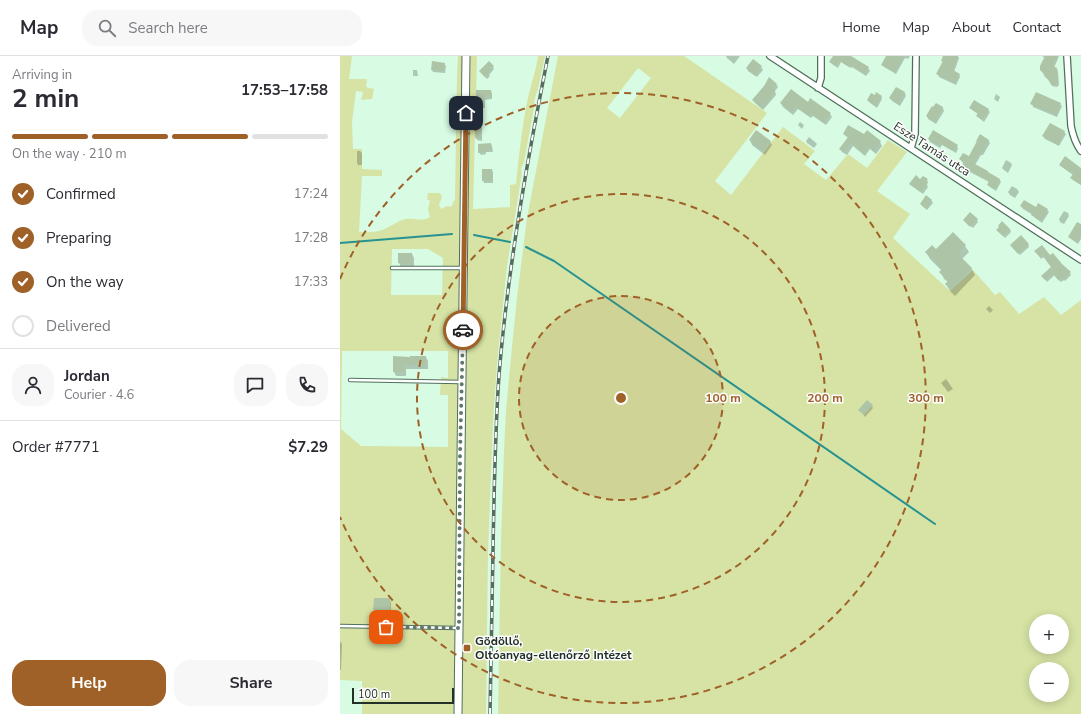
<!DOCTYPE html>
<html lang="en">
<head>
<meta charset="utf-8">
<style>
	:root { --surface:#fff; --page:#f7f7f7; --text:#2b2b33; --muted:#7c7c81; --line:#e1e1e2; --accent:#9f6128 }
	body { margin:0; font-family:"Nunito Sans",sans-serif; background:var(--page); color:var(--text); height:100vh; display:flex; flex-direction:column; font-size:15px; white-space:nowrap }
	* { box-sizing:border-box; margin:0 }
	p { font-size:13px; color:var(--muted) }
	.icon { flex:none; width:22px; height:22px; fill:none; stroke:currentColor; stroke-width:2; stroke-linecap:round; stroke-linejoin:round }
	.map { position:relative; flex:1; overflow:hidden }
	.drawer { display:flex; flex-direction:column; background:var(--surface); width:340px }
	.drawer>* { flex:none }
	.fabs { position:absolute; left:689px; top:558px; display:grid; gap:8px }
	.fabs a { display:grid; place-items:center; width:40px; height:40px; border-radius:50%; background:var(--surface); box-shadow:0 2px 10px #0003; font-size:20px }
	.scale { position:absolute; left:12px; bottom:10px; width:102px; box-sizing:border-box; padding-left:4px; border:2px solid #223027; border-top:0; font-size:11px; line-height:14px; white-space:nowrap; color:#223027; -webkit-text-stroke:3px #fdfdfd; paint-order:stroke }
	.pin { position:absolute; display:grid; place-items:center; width:34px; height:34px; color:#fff; margin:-17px; border-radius:8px; box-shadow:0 2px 6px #0006 }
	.courier { position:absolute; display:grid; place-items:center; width:40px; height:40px; margin:-20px; border:3px solid #9f6128; border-radius:50%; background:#fff; color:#222; box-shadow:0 1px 5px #0007 }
	.summary em { font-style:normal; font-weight:700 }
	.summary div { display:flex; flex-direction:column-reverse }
	.summary { display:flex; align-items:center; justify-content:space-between; height:68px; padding:0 12px }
	h1 { font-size:26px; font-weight:700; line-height:30px }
	.bar { display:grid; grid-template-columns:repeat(4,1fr); gap:6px 4px; align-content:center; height:48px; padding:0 12px }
	.bar i { height:5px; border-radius:3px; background:var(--line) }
	.bar .selected { background:var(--accent) }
	.bar p { grid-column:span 4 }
	.line { display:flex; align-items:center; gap:10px; padding:0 12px; border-top:1px solid var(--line) }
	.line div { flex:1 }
	.round { display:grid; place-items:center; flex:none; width:42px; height:42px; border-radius:16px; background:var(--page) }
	ol { padding:0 12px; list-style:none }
	li { display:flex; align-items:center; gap:12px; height:44px }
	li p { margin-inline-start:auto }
	li .icon { padding:4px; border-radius:50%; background:var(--accent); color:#fff; stroke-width:4 }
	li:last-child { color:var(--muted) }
	li i { width:22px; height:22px; border:2px solid var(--line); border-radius:50% }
	.cta { display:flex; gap:8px; margin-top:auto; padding:8px 12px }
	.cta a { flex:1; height:46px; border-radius:16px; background:var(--accent); color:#fff; font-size:16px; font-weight:700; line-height:46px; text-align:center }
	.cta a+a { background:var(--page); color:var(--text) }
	header { display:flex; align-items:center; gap:24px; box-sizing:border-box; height:56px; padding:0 20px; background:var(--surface); border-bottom:1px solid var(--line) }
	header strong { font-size:19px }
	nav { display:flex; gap:22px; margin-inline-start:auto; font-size:14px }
	.search { width:280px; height:36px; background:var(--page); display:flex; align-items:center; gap:10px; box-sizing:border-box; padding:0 14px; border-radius:16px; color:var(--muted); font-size:15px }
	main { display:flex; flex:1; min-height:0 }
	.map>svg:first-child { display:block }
</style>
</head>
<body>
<header>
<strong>Map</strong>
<div class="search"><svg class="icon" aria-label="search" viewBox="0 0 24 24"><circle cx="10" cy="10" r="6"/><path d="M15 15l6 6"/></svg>Search here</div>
<nav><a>Home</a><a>Map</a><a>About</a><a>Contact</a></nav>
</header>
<main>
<section class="drawer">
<div class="summary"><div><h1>2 min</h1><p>Arriving in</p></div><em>17:53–17:58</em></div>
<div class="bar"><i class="selected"></i><i class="selected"></i><i class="selected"></i><i></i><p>On the way · 210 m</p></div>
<ol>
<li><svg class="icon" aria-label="check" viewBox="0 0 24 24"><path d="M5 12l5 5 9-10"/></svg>Confirmed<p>17:24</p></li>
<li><svg class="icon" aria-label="check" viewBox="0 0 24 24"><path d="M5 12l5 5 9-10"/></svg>Preparing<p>17:28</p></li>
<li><svg class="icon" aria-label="check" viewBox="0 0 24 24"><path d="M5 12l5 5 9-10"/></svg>On the way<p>17:33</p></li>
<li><i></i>Delivered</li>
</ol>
<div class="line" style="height:72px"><a class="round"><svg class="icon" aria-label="person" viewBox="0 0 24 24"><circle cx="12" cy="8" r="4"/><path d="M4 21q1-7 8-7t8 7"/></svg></a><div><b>Jordan</b><p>Courier · 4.6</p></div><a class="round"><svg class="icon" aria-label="chat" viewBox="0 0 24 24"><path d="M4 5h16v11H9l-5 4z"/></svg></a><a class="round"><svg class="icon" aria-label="phone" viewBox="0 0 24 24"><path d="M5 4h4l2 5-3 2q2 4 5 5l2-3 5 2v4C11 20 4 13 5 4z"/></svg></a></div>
<div class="line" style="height:52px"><div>Order #7771</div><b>$7.29</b></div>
<div class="cta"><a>Help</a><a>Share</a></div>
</section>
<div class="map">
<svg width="741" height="658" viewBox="0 0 741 658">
	<rect width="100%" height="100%" fill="#d7fbe3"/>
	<path fill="#d6e3a4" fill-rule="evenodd" d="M 0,0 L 12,0 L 9,23 L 27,23 L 26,31 L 34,33 L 32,43 L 21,44 L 23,36 L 16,35 L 12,66 L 13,93 L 22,93 L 22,113 L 42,114 L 42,120 L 22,120 L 19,176 C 29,177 40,176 49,171 C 54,168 60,164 66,163 C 74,162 83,166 90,161 L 88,153 L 90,145 L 87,143 L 88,137 L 100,137 L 102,141 L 99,149 L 101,153 L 107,150 L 111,151 L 115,143 L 117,21 L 118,0 L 137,0 L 133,153 L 170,151 L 170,129 L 176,128 C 179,100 182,70 188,42 C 191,28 196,15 198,0 L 205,0 L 198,33 C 195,39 194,46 194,52 L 184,106 L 181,113 L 182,117 L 167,210 L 157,308 L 153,366 L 148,497 L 146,658 L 22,658 L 22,625 L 0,624 ZM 52,193 L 88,193 L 103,202 L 102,239 L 51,239 ZM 2,295 L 108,295 L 108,322 L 101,321 L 100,339 L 108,339 L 108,391 L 21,390 L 1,373 Z
		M 218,0 L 344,0 L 427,57 L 375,125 L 391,139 L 443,71 L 475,95 L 464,108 L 486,124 L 508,98 L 527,112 L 548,84 L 567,96 L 537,135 L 570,158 L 553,182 L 610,235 L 633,214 L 655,239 L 660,236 L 679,258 L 704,241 L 721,259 L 741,244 L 741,658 L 158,658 L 161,483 L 164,395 L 166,354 L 172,291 L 177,242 L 187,162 ZM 298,12 L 311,22 L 280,62 L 267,52 ZM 696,565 L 722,565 L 722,591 L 696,591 ZM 696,613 L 722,613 L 722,639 L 696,639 Z"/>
	<path fill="#0003" d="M 386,0 L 400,0 L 394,8 L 387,2 Z
		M 494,0 L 509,0 L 528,12 L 530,15 L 526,20 L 512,11 L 511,12 L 501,6 L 498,12 L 492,8 L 491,6 Z
		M 547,0 L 570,0 L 568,3 L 565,2 L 556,18 L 544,11 L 542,9 Z
		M 604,0 L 618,0 L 619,2 L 614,16 L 619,18 L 620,21 L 616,29 L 599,21 L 598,18 L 604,7 L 602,5 Z
		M 702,0 L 719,0 L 714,12 L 717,13 L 718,16 L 719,29 L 717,31 L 712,30 L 710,26 L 708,24 L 702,15 L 705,2 Z
		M 413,4 L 421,11 L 423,14 L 417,21 L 408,15 L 407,12 Z
		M 104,8 L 106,10 L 105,17 L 93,16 L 92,14 Z
		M 153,11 L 154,13 L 149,19 L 150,20 L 147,23 L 142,18 Z
		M 73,14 L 77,14 L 78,20 L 73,20 Z
		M 436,28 L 438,31 L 435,35 L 436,39 L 423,54 L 415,47 L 414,45 Z
		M 557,32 L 565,37 L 566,40 L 560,50 L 552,45 L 550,42 Z
		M 137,35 L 151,35 L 152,38 L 152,43 L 145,44 L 145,52 L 138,52 L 137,50 Z
		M 656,38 L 660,41 L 658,46 L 654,43 Z
		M 541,40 L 542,43 L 537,52 L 529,46 L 528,44 Z
		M 441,47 L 468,47 L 490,58 L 492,61 L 486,69 L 473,60 L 471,62 L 458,53 L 453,59 L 443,51 Z
		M 596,48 L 603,52 L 604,55 L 596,68 L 588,63 L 587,60 Z
		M 692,48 L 720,48 L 722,50 L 717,61 L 693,51 Z
		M 631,52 L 648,54 L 650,56 L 644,66 L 639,62 L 637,60 L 638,58 L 632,54 Z
		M 460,66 L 464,69 L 462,73 L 458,69 Z
		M 141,70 L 142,73 L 142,85 L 137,84 L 136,82 Z
		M 527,76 L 540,86 L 542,90 L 536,98 L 530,93 L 525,100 L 513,90 L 507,99 L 502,96 L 500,93 L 508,82 L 504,78 L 524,80 Z
		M 724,76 L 726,78 L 719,90 L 705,83 L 703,80 Z
		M 469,81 L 475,86 L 477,88 L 474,92 L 467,87 L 466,85 Z
		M 589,83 L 617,90 L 618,93 L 616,97 L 602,89 L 600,92 L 590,86 Z
		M 410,84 L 430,85 L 432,89 L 425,99 L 412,89 Z
		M 648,84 L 650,87 L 643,99 L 641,99 L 635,109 L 660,124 L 661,126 L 656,135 L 650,131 L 648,129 L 649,126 L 630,116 L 629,118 L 623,115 L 622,113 L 625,108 L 622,106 L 620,103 L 629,102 Z
		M 151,88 L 152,90 L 153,96 L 146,96 L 146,98 L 141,99 L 139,96 Z
		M 17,95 L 20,95 L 22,97 L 22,109 L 18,109 L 17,107 Z
		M 666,104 L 671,107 L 672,109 L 668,117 L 664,114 L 662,112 Z
		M 720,109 L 741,113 L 741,129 L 733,124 L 732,122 L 733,119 L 722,111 Z
		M 152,114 L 153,116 L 153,127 L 144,127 L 143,124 Z
		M 587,124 L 588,126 L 587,129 L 588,131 L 583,138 L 572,130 L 570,128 Z
		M 672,130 L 677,133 L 679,136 L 675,142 L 670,139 L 668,136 Z
		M 591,144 L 593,147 L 587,154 L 582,150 L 581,148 Z
		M 681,150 L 707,154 L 709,156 L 702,167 L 694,161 L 693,159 L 683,153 Z
		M 724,155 L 728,157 L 729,160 L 724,168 L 720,166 L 719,163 Z
		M 624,164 L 637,164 L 638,166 L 633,172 Z
		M 741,169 L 741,183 L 738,188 L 731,183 L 729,181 Z
		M 660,172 L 670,173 L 671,176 L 665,182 L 659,176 Z
		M 688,188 L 689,191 L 680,199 L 673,192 Z
		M 625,190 L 629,196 L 622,203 L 632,213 L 635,219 L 615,240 L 610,235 L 606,228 L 608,226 L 604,223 L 601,216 L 602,215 L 590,203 L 586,196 Z
		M 697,197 L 710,200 L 730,217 L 731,219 L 725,225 L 724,224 L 721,226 L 715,219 L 707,226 L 704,222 L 712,212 L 704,201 L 701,203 Z
		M 59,198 L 72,198 L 74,202 L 74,212 L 61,211 L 59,207 Z
		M 649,250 L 653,254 L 650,257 L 646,253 Z
		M 86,301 L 88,305 L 88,313 L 66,313 L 66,320 L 56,320 L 54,316 L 71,302 Z
		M 606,323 L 613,333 L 608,336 L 601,327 Z
		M 532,350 L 533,352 L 525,361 L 520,354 Z
		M 49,543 L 51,546 L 51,556 L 36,556 L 34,554 Z
		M 0,585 L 2,588 L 1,614 L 0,614 Z"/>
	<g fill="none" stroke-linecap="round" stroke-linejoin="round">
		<path stroke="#269391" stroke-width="2" d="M 134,179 L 170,186
			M 0,187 L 112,178
			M 186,191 L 214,205 L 595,468"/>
	</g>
	<path fill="#aec4a6" d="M 493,0 L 511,0 L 529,11 L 525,18 L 510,9 L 509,11 L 500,5 L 496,10 L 489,6 Z
		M 546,0 L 564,0 L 555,16 L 541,9 Z
		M 603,0 L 618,0 L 613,14 L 620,18 L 615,27 L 596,18 L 603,5 L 601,5 Z
		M 705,0 L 717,0 L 713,10 L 717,12 L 718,27 L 716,29 L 712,29 L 710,27 L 709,24 L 705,21 L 703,17 L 700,14 L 700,10 Z
		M 413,3 L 422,10 L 415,20 L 406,12 Z
		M 92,5 L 105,7 L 104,15 L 91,14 Z
		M 149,5 L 154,10 L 148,16 L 149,17 L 145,21 L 139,15 Z
		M 429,21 L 437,28 L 434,32 L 435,36 L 422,52 L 412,44 L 424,30 Z
		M 556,31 L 565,36 L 558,48 L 549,42 Z
		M 451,33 L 468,46 L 470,42 L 491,57 L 483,67 L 471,57 L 469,60 L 456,50 L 451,56 L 440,47 Z
		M 136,34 L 151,34 L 152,41 L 144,41 L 144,50 L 136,50 Z
		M 536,36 L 542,40 L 535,50 L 527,44 L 531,37 L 535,39 Z
		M 696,36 L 721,47 L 716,59 L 690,48 Z
		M 634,44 L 649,53 L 643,64 L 636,60 L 638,57 L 629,52 Z
		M 596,47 L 603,51 L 595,66 L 586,60 L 592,50 L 593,51 Z
		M 710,67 L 725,75 L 718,89 L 702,80 Z
		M 135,69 L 142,69 L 141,82 L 135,82 Z
		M 508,69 L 524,78 L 527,74 L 541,85 L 534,95 L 528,91 L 523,97 L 510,87 L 504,96 L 499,93 L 508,81 L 503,78 Z
		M 416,74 L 431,85 L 423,95 L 409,84 Z
		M 593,74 L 618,89 L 614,95 L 600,87 L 599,90 L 588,83 Z
		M 640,78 L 649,84 L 641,97 L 640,97 L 633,107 L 648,115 L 648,116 L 660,123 L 655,133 L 647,129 L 649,125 L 629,114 L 627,117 L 621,112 L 624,106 L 619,103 L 623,97 L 629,100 L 637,85 L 636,85 Z
		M 151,87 L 152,94 L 146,94 L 146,96 L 138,97 L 138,88 Z
		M 725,100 L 741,112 L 741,129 L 730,122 L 733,118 L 719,109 Z
		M 142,113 L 152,113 L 152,125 L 142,125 Z
		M 576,119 L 580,123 L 583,120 L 588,123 L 585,126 L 587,128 L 581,136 L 569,128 Z
		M 586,139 L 592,144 L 586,152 L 580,148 Z
		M 684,144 L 696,151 L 698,147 L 708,153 L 701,165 L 691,159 L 692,157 L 680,150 Z
		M 630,156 L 638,163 L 630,171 L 623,164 Z
		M 662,165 L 670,173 L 663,180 L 656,174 L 659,171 L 658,170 Z
		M 737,166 L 741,168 L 741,179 L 737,186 L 728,181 Z
		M 613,176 L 626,189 L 618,198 L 632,212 L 611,234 L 605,228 L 608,225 L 599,216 L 602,213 L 585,196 L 592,189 L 596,193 Z
		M 681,179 L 689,188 L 678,198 L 670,189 Z
		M 702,189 L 710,199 L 713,197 L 722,208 L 731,216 L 723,223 L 722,222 L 719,225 L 713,218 L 705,224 L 701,220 L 711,211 L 702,199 L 700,201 L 694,195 Z
		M 58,197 L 72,197 L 72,208 L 58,207 Z
		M 53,300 L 70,301 L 70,300 L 86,300 L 86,309 L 64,309 L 64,316 L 53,316 Z
		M 527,344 L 533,349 L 524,359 L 518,354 Z
		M 34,542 L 50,542 L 50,554 L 33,554 Z"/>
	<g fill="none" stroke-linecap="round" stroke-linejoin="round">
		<g stroke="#51705c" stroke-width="4.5">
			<path id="lane" d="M 52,212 L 122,212
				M 10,324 L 121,326
				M 0,570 L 119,572"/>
		</g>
		<g stroke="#51705c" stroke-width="8">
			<path id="street" d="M 430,0 L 741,204
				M 727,0 L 731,70 C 733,80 735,87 741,95
				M 478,32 L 481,22 L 481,0
				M 571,92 L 575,78 L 576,0"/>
		</g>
		<g stroke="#51705c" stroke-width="9">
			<path id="secondary" d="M 118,658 L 121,401 L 126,0"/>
		</g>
		<use href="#lane" stroke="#fff" stroke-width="2.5"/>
		<use href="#street" stroke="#fff" stroke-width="5.5"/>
		<use href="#secondary" stroke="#fff" stroke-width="7"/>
		<g stroke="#576c5e" stroke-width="3.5">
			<path id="rail" d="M 150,658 C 151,604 152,549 153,495 C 154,436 155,377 159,319 C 168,211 187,106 208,0"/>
		</g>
		<use href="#rail" stroke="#fdfdfd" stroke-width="2" stroke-dasharray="6" stroke-linecap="butt"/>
	</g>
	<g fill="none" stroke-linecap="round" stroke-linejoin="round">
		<path stroke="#617769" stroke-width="4" stroke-dasharray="0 7.2" d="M 46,571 L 119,572 L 120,400 L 123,274"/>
		<path stroke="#9f6128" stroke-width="5" d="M 123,274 L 126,57"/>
	</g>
	<circle cx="281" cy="342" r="102" fill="#9f6128" fill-opacity=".12"/>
	<g fill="none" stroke="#9f6128" stroke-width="2" stroke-dasharray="7 5">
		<circle cx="281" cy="342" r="102"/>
		<circle cx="281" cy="342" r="204"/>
		<path d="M0 223A305 305 0 1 1 0 461"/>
	</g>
	<rect fill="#9f6128" stroke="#fdfdfd" stroke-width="1.5" x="123" y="588" width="8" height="8" rx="2"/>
	<g text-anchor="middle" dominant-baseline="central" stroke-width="3" stroke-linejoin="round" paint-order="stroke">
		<g font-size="12" fill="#223027" stroke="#fdfdfd">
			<text transform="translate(592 93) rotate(33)">Esze Tamás utca</text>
		</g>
		<g font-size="12" font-weight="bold" fill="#223027" stroke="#fdfdfd" text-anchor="start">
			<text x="135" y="585">Gödöllő,<tspan x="135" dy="14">Oltóanyag-ellenőrző Intézet</tspan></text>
		</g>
	</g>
	<circle cx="281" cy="342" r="6" fill="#9f6128" stroke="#fdfdfd" stroke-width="2"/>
	<g font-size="12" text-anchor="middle" font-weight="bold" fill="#9f6128" stroke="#fdfdfd" stroke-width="3" stroke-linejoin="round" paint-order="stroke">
		<text x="383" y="346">100 m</text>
		<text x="485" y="346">200 m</text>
		<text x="586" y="346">300 m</text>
	</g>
</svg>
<div class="fabs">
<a>+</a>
<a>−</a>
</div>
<div class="scale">100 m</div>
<div class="pin" style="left:46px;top:571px;background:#ea580c"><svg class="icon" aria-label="bag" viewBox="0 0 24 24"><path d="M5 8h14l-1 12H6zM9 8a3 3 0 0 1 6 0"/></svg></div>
<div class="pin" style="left:126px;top:57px;background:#1f2937"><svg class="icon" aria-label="home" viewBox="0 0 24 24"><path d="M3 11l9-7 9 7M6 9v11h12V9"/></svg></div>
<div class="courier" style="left:123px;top:274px"><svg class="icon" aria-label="car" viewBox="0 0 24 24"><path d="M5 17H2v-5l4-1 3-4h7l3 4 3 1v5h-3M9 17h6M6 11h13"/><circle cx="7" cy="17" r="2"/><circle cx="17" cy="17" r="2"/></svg></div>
</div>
</main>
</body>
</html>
